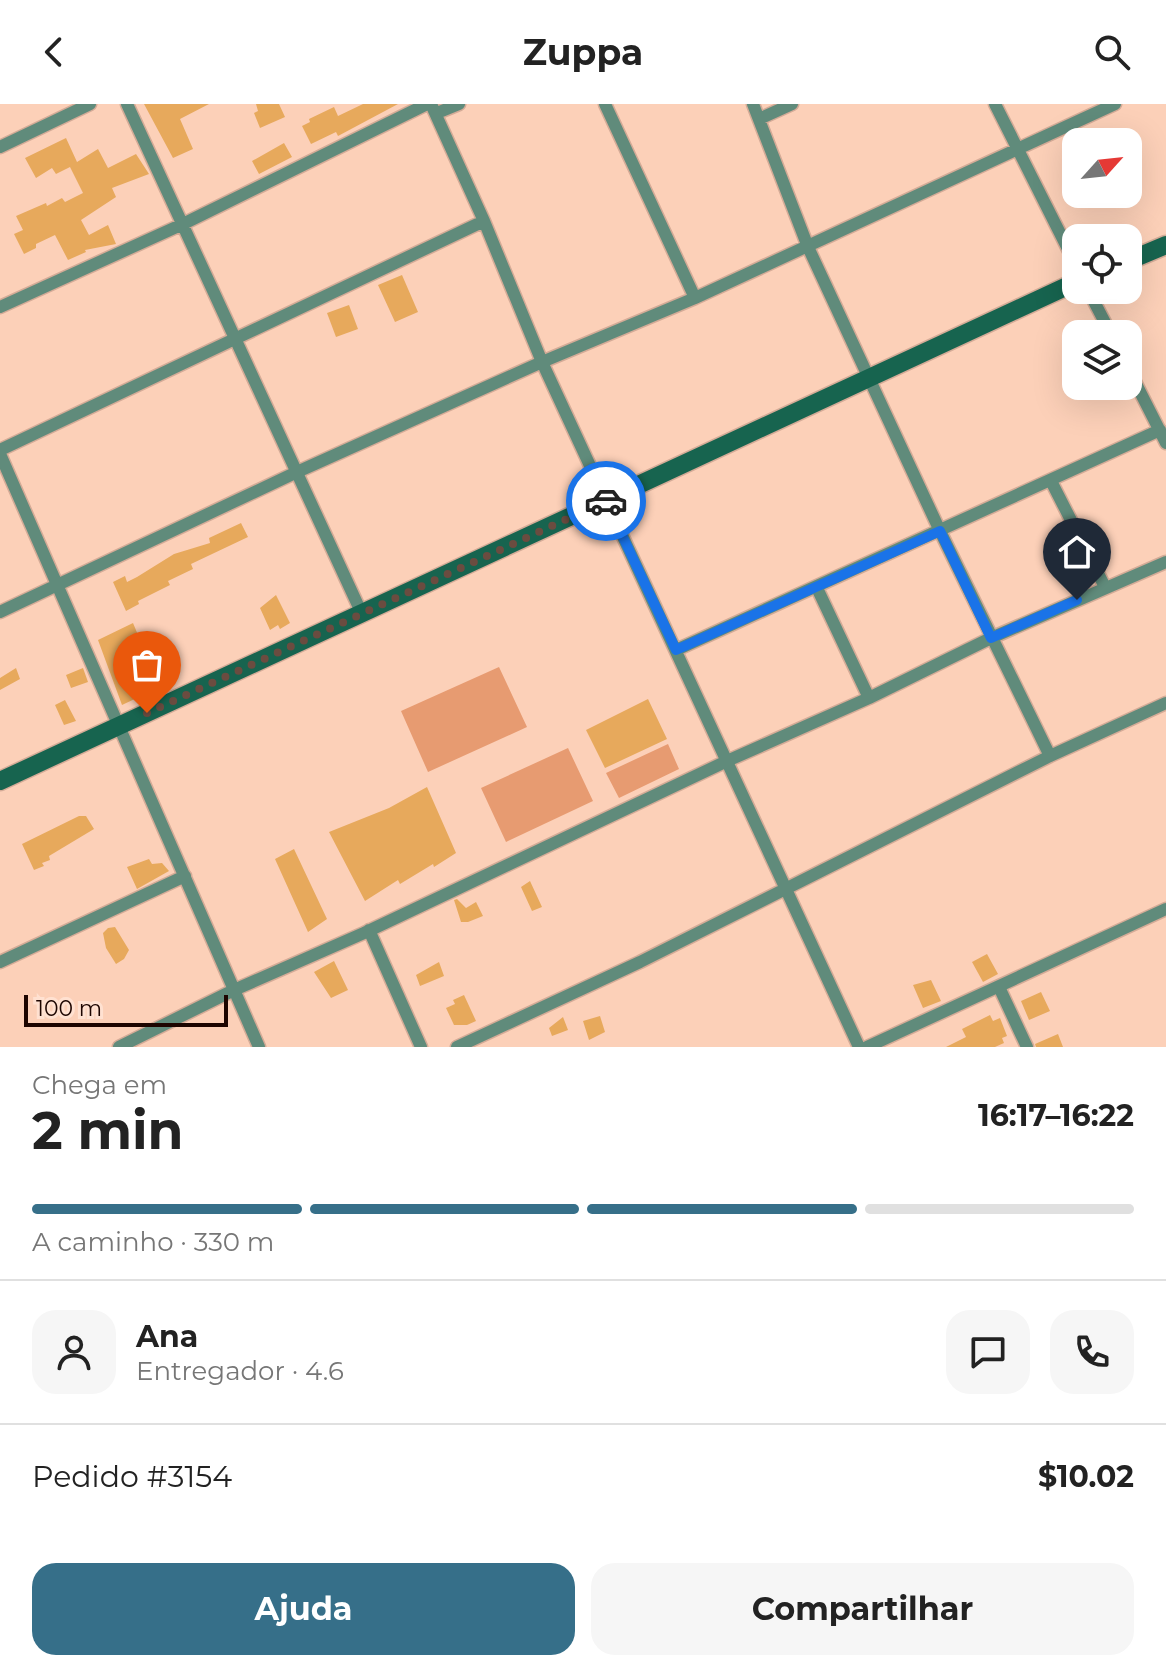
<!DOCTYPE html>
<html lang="pt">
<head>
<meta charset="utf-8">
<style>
	:root { --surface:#fff; --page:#f6f6f6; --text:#222; --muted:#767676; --line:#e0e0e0; --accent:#366f89 }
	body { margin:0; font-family:Montserrat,sans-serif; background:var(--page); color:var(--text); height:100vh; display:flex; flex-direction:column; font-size:30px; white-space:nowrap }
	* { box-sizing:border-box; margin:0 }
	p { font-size:26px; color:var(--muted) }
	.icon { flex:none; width:44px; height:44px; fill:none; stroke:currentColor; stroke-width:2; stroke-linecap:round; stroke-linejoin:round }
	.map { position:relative; height:943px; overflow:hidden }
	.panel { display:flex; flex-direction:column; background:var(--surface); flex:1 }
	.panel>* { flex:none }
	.needle { width:52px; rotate:63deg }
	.tools { position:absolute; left:1062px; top:24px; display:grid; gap:16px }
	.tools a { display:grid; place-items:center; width:80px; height:80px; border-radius:16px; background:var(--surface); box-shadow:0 8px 32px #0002; font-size:40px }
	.scale { position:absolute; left:24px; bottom:20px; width:204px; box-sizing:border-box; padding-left:8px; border:4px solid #1d0500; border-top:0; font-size:22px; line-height:28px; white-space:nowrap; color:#1d0500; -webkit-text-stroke:6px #ffe1d1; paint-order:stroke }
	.pin { position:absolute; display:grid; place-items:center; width:68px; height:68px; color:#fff; margin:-82px -34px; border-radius:50% 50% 50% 0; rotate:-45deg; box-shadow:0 0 8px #0007 }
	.pin .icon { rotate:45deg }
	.courier { position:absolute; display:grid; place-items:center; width:80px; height:80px; margin:-40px; border:6px solid #1a73e8; border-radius:50%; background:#fff; color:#222; box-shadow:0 2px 10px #0007 }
	.headline em { font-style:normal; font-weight:700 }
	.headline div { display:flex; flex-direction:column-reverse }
	.headline { display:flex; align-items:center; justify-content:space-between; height:136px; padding:0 32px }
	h1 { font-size:52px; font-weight:700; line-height:60px }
	.bar { display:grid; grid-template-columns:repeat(4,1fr); gap:12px 8px; align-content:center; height:96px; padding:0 32px }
	.bar i { height:10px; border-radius:6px; background:var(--line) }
	.bar .active { background:var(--accent) }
	.bar p { grid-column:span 4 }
	.line { display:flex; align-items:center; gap:20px; padding:0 32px; border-top:2px solid var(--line) }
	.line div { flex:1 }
	.round { display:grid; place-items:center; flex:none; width:84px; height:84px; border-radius:24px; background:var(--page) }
	.cta { display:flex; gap:16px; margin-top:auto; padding:16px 32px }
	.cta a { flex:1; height:92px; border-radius:24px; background:var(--accent); color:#fff; font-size:32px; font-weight:700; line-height:92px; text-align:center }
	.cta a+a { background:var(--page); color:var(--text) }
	header { display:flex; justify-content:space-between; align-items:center; height:104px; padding:0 32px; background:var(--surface); font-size:36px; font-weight:700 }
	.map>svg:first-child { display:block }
</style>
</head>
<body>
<header><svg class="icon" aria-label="back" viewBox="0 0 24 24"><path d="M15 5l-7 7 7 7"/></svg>Zuppa<svg class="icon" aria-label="search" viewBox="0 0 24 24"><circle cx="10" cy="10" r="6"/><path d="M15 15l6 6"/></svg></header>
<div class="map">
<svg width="1166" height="943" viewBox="0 0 1166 943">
	<rect width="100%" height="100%" fill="#fcd0b8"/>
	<path fill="#e79b71" d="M 499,563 L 527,623 L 428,668 L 401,607 Z
		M 668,640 L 679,665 L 619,694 L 606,669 Z
		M 568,644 L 593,697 L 506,738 L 481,684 Z"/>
	<path fill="#e7a95c" d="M 144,0 L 209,0 L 180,15 L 193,45 L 173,54 Z
		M 256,0 L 279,0 L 285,13 L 260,24 L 254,9 L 258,7 Z
		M 363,0 L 398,0 L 338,32 L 336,28 L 311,40 L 302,22 L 310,18 L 309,15 L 334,3 L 338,12 Z
		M 66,34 L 77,58 L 98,45 L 108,64 L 136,50 L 149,70 L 112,84 L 116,93 L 81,116 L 89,131 L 108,121 L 116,140 L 85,146 L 86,148 L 68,156 L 55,131 L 36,140 L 36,144 L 24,150 L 14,130 L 23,126 L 16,112 L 46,99 L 47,102 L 62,94 L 65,98 L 83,89 L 70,63 L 56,70 L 52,64 L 36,74 L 25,54 Z
		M 284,39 L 292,53 L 259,70 L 252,57 Z
		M 402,171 L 418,208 L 395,218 L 378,181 Z
		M 349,201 L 358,225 L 336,233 L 327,209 Z
		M 241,419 L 248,433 L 191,460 L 193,465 L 168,477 L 170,481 L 138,497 L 139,500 L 126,507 L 113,478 L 125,472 L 127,478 L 137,473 L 174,450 L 210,439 L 209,434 Z
		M 276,491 L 290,519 L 280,525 L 278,521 L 270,526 L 260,504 Z
		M 133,519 L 138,531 L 124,538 L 121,553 L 116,556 L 125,574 L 143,566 L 152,593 L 144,597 L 141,592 L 122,601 L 98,536 Z
		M 16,564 L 20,575 L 0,586 L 0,574 Z
		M 83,564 L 88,578 L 71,584 L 66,571 Z
		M 648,595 L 667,635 L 605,664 L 586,626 Z
		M 65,596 L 76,617 L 64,621 L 55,601 Z
		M 427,683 L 456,749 L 434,763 L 433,760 L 400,780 L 398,776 L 365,797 L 329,728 L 389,704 Z
		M 79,712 L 86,712 L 94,725 L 49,752 L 50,756 L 42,759 L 44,762 L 34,766 L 22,740 Z
		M 294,745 L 327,815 L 308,828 L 275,755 Z
		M 149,755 L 152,760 L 162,759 L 169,767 L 137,785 L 127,763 Z
		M 530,777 L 542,803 L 532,807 L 521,783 Z
		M 457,795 L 466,804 L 476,798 L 483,812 L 468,818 L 461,818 L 454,796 Z
		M 115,823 L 129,846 L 124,855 L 116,860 L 106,844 L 103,829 L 108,824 Z
		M 987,850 L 998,870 L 983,878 L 972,858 Z
		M 334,857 L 348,886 L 331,894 L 314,868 Z
		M 439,858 L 444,872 L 420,882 L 416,871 Z
		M 931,876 L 941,897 L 923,904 L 913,881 Z
		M 1041,888 L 1050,907 L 1029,916 L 1021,897 Z
		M 464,891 L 476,917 L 467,921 L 454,921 L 446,904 L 455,900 L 453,896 Z
		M 990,911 L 993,917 L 1000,914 L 1007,932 L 1002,934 L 1004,939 L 995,943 L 946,943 L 966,933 L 962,925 Z
		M 600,912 L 605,928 L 589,936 L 583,917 Z
		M 563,913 L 568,926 L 552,932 L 549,924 Z
		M 1058,930 L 1063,943 L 1036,943 L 1035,940 Z"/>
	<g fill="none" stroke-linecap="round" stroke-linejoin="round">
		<g stroke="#d4ab97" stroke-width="15">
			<path id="street" d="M 127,0 L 362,510
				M 431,0 L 484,117 L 542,258 L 859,943
				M 605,0 L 695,194
				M 753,0 L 808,143 L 940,427 L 1050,652
				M 995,0 L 1076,161
				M 437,9 L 459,0
				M 759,15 L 792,0
				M 0,43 L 90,0
				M 1088,186 L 1111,230
				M 0,203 L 183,120 L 427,0
				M 1128,264 L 1166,339
				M 0,346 L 484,117
				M 0,350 L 259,943
				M 1051,377 L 1105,483
				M 817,484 L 869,594
				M 0,508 L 297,368 L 542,258 L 695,194 L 1115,0
				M 676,546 L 1160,326
				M 369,826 L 421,943
				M 0,858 L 185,772
				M 999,883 L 1027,943
				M 119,943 L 234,886 L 364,829 L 727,657 L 869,594 L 991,534 L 1166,458
				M 457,943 L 640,858 L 1050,652 L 1166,599
				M 867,943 L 1166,805"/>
		</g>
		<g stroke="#d4ab97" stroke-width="21">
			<path id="secondary" d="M 1128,157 L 1166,141
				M 0,677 L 1076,178"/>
		</g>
		<use href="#street" stroke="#608b7b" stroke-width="12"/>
		<use href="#secondary" stroke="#17644f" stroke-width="18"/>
	</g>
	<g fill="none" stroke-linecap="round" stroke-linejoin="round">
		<path stroke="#6b4c40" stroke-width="8" stroke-dasharray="0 14.4" d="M 147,609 L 606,397"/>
		<path stroke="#1a73e8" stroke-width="10" d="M 606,397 L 676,546 L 940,427 L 991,534 L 1077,496"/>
	</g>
</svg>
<div class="tools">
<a><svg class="needle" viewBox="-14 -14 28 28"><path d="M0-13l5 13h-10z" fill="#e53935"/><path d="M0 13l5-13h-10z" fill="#767676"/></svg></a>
<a><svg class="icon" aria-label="locate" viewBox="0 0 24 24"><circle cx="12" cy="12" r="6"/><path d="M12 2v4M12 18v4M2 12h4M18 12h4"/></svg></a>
<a><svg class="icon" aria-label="layers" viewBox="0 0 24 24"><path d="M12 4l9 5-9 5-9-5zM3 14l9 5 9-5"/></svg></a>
</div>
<div class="scale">100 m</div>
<div class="pin" style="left:147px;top:609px;background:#ea580c"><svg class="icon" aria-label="bag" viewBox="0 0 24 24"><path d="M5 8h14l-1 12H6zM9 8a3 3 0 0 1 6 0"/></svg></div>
<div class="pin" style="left:1077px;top:496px;background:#1f2937"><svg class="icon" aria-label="home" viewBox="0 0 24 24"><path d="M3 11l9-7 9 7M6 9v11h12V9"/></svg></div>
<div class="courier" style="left:606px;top:397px"><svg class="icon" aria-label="car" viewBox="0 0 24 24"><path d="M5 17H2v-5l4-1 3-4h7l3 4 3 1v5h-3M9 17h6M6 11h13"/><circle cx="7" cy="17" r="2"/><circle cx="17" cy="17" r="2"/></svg></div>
</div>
<section class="panel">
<div class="headline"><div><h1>2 min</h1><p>Chega em</p></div><em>16:17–16:22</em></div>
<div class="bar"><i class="active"></i><i class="active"></i><i class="active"></i><i></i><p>A caminho · 330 m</p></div>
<div class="line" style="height:144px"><a class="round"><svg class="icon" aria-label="person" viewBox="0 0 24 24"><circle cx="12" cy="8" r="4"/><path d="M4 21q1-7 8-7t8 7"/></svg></a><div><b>Ana</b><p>Entregador · 4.6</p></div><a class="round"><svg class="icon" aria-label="chat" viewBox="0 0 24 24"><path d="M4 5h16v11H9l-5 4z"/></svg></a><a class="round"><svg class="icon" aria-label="phone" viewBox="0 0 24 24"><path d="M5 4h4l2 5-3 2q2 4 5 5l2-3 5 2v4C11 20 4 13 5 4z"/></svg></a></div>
<div class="line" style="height:104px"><div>Pedido #3154</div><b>$10.02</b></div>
<div class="cta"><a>Ajuda</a><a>Compartilhar</a></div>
</section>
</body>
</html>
